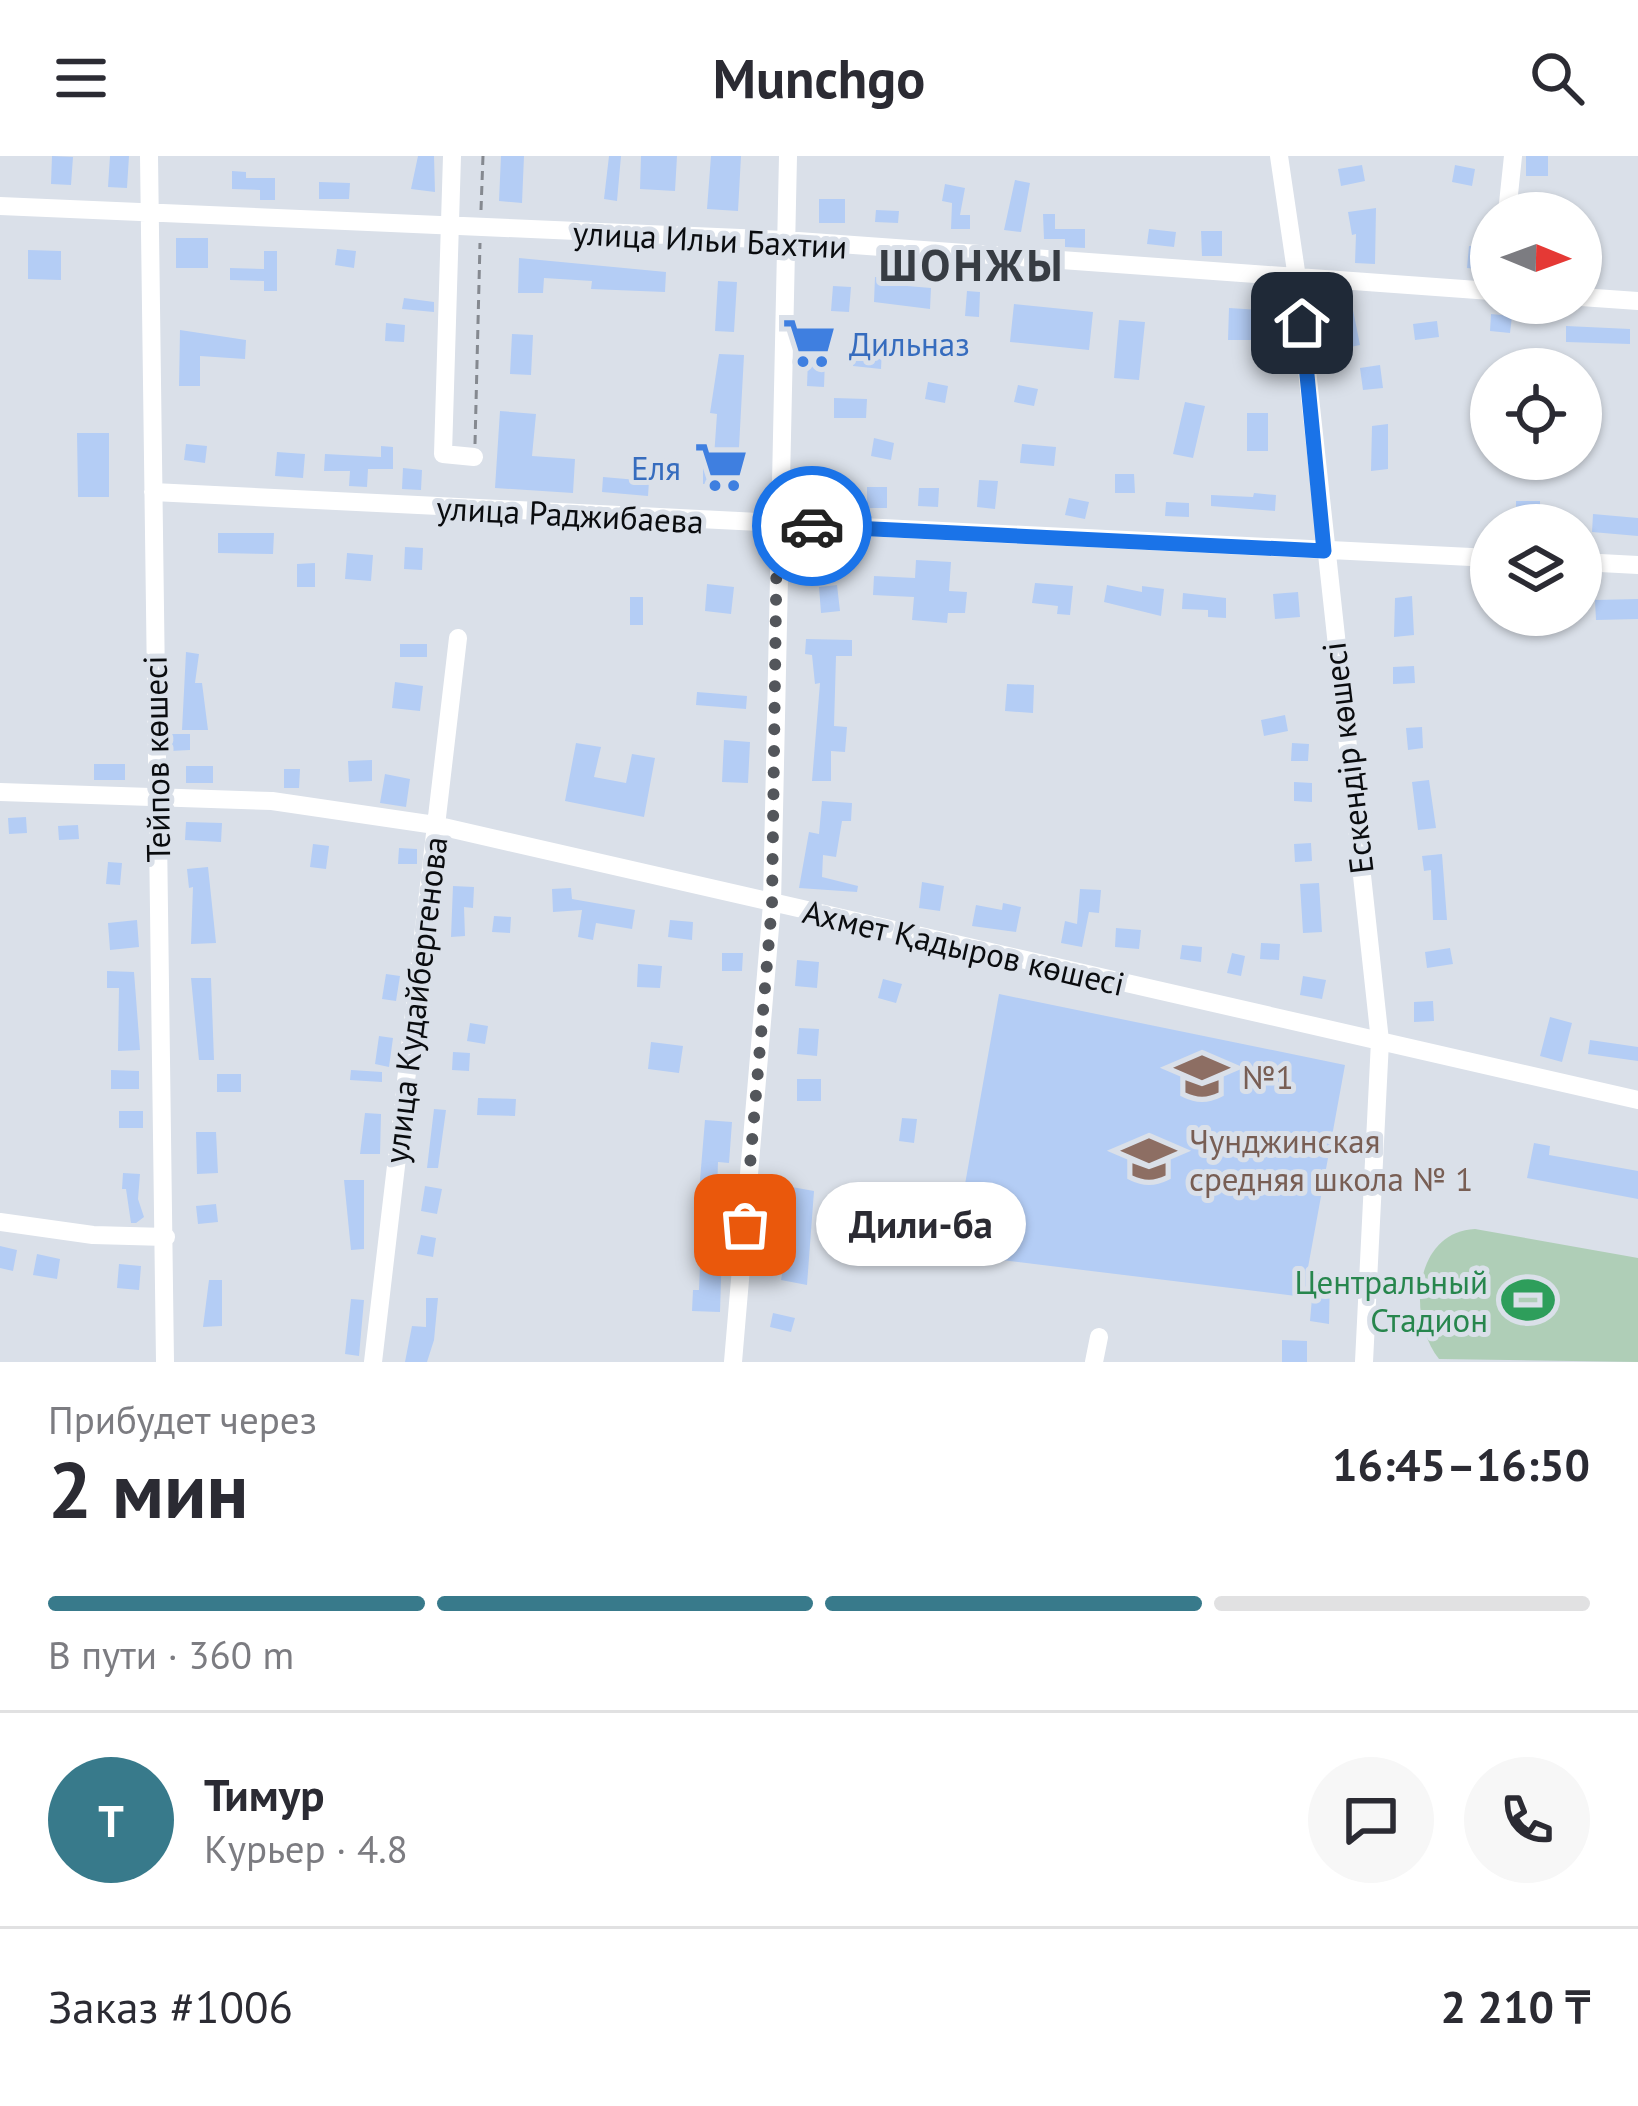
<!DOCTYPE html>
<html lang="ru">
<head>
<meta charset="utf-8">
<style>
	:root { --surface:#fff; --page:#f7f7f7; --text:#2b2b33; --muted:#7c7c81; --line:#e1e1e2; --accent:#387a8b }
	body { margin:0; font-family:"PT Sans",sans-serif; background:var(--page); color:var(--text); height:100vh; display:flex; flex-direction:column; font-size:45px; white-space:nowrap }
	* { box-sizing:border-box; margin:0 }
	p { font-size:39px; color:var(--muted) }
	.icon { flex:none; width:66px; height:66px; fill:none; stroke:currentColor; stroke-width:2; stroke-linecap:round; stroke-linejoin:round }
	.map { position:relative; height:1206px; overflow:hidden }
	.sheet { display:flex; flex-direction:column; background:var(--surface); flex:1 }
	.sheet>* { flex:none }
	.needle { width:78px; rotate:91deg }
	.controls { position:absolute; left:1470px; top:36px; display:grid; gap:24px }
	.controls a { display:grid; place-items:center; width:132px; height:132px; border-radius:50%; background:var(--surface); box-shadow:0 3px 9px #0004; font-size:60px }
	.pin { position:absolute; display:grid; place-items:center; width:102px; height:102px; color:#fff; margin:-51px; border-radius:24px; box-shadow:0 6px 18px #0006 }
	.courier { position:absolute; display:grid; place-items:center; width:120px; height:120px; margin:-60px; border:9px solid #1a73e8; border-radius:50%; background:#fff; color:#222; box-shadow:0 3px 15px #0007 }
	.bubble { position:absolute; height:84px; border-radius:42px; background:var(--surface); box-shadow:0 3px 9px #0004; font-size:39px; font-weight:700; line-height:84px; text-align:center }
	.headline em { font-style:normal; font-weight:700 }
	.headline div { display:flex; flex-direction:column-reverse }
	.headline { display:flex; align-items:center; justify-content:space-between; height:204px; padding:0 48px }
	h1 { font-size:78px; font-weight:700; line-height:90px }
	.bar { display:grid; grid-template-columns:repeat(4,1fr); gap:18px 12px; align-content:center; height:144px; padding:0 48px }
	.bar i { height:15px; border-radius:9px; background:var(--line) }
	.bar .on { background:var(--accent) }
	.bar p { grid-column:span 4 }
	.line { display:flex; align-items:center; gap:30px; padding:0 48px; border-top:3px solid var(--line) }
	.line div { flex:1 }
	.round { display:grid; place-items:center; flex:none; width:126px; height:126px; border-radius:63px; background:var(--page) }
	header { display:flex; justify-content:space-between; align-items:center; height:156px; padding:0 48px; background:var(--surface); font-size:54px; font-weight:700 }
	.map>svg:first-child { display:block }
</style>
</head>
<body>
<header><svg class="icon" aria-label="menu" viewBox="0 0 24 24"><path d="M4 6h16M4 12h16M4 18h16"/></svg>Munchgo<svg class="icon" aria-label="search" viewBox="0 0 24 24"><circle cx="10" cy="10" r="6"/><path d="M15 15l6 6"/></svg></header>
<div class="map">
<svg width="1638" height="1206" viewBox="0 0 1638 1206">
	<rect width="100%" height="100%" fill="#dae0e9"/>
	<path fill="#afceb7" d="M 1475,1073 L 1638,1102 L 1638,1206 L 1439,1203 C 1407,1163 1413,1076 1475,1073 Z"/>
	<path fill="#b4cdf5" d="M 52,0 L 73,1 L 71,29 L 51,28 Z
		M 110,0 L 129,0 L 127,32 L 108,31 Z
		M 418,0 L 434,0 L 435,36 L 411,33 Z
		M 501,0 L 524,0 L 522,47 L 499,45 Z
		M 609,0 L 621,0 L 617,45 L 604,43 Z
		M 641,0 L 677,0 L 675,35 L 640,33 Z
		M 711,0 L 741,0 L 738,55 L 707,53 Z
		M 1526,0 L 1548,0 L 1548,20 L 1526,20 Z
		M 1362,9 L 1365,25 L 1341,30 L 1338,13 Z
		M 1455,9 L 1475,13 L 1472,30 L 1452,26 Z
		M 232,15 L 246,16 L 246,22 L 275,22 L 275,44 L 260,44 L 260,34 L 232,33 Z
		M 1015,24 L 1030,27 L 1021,76 L 1004,74 Z
		M 319,26 L 350,27 L 349,43 L 319,43 Z
		M 945,28 L 965,32 L 960,59 L 970,59 L 970,73 L 951,73 L 952,47 L 942,45 Z
		M 819,43 L 845,43 L 845,67 L 819,67 Z
		M 1376,52 L 1375,108 L 1355,107 L 1356,78 L 1352,79 L 1348,56 Z
		M 876,54 L 899,55 L 898,67 L 875,66 Z
		M 1043,58 L 1055,58 L 1055,73 L 1085,73 L 1085,92 L 1065,91 L 1065,83 L 1044,83 Z
		M 1149,73 L 1176,76 L 1174,91 L 1147,88 Z
		M 1201,75 L 1222,75 L 1222,100 L 1202,100 Z
		M 176,82 L 208,82 L 208,112 L 176,112 Z
		M 1469,90 L 1491,92 L 1491,114 L 1467,112 Z
		M 337,93 L 356,95 L 354,112 L 335,109 Z
		M 28,94 L 61,95 L 61,124 L 28,123 Z
		M 264,95 L 277,95 L 277,135 L 264,135 L 264,125 L 230,124 L 230,112 L 264,113 Z
		M 519,102 L 666,116 L 665,136 L 591,133 L 592,125 L 544,122 L 543,137 L 518,137 Z
		M 875,121 L 896,122 L 895,129 L 931,132 L 930,153 L 874,146 Z
		M 718,125 L 737,126 L 734,176 L 715,175 Z
		M 833,130 L 851,131 L 849,156 L 831,155 Z
		M 967,135 L 980,136 L 979,161 L 965,160 Z
		M 404,142 L 434,146 L 434,156 L 402,153 Z
		M 1014,148 L 1093,156 L 1089,194 L 1010,186 Z
		M 1229,152 L 1278,155 L 1281,184 L 1228,184 Z
		M 1330,154 L 1353,154 L 1360,189 L 1336,194 Z
		M 1491,158 L 1512,160 L 1510,177 L 1490,175 Z
		M 1119,164 L 1145,166 L 1139,224 L 1114,222 Z
		M 1437,165 L 1439,181 L 1415,184 L 1413,168 Z
		M 386,167 L 405,169 L 404,186 L 385,185 Z
		M 803,170 L 815,170 L 814,199 L 802,199 Z
		M 1566,170 L 1630,173 L 1630,188 L 1566,186 Z
		M 180,174 L 246,184 L 245,203 L 200,200 L 200,230 L 179,230 Z
		M 512,178 L 533,179 L 531,219 L 510,218 Z
		M 855,190 L 882,192 L 881,213 L 853,210 Z
		M 719,198 L 744,199 L 737,328 L 703,328 L 703,301 L 714,301 L 717,258 L 710,257 Z
		M 808,203 L 825,204 L 824,231 L 807,230 Z
		M 1380,209 L 1383,232 L 1363,234 L 1360,212 Z
		M 928,226 L 948,230 L 945,247 L 925,243 Z
		M 1018,229 L 1038,233 L 1034,250 L 1014,246 Z
		M 834,242 L 867,243 L 866,262 L 834,262 Z
		M 1185,246 L 1205,250 L 1193,302 L 1173,298 Z
		M 500,255 L 536,258 L 532,300 L 575,303 L 573,337 L 495,332 Z
		M 1247,257 L 1268,257 L 1268,295 L 1247,295 Z
		M 1388,268 L 1388,313 L 1371,315 L 1372,270 Z
		M 77,277 L 109,277 L 109,341 L 78,341 Z
		M 874,282 L 894,287 L 891,304 L 871,300 Z
		M 186,288 L 207,290 L 205,307 L 184,304 Z
		M 1022,288 L 1056,291 L 1054,310 L 1020,307 Z
		M 381,290 L 393,291 L 393,313 L 368,313 L 367,331 L 349,330 L 350,315 L 324,315 L 325,298 L 381,301 Z
		M 277,296 L 305,298 L 303,322 L 275,320 Z
		M 403,312 L 422,314 L 421,334 L 402,333 Z
		M 1115,318 L 1134,318 L 1135,337 L 1115,337 Z
		M 603,321 L 649,325 L 648,340 L 602,336 Z
		M 979,324 L 998,325 L 995,353 L 977,351 Z
		M 811,330 L 841,332 L 839,355 L 809,353 Z
		M 867,331 L 887,331 L 887,352 L 867,352 Z
		M 919,332 L 939,332 L 938,351 L 918,350 Z
		M 1254,337 L 1276,339 L 1275,355 L 1211,350 L 1211,339 L 1253,341 Z
		M 1069,342 L 1089,346 L 1085,363 L 1065,359 Z
		M 1516,345 L 1540,345 L 1540,360 L 1516,361 Z
		M 1166,346 L 1189,347 L 1189,361 L 1165,360 Z
		M 1593,358 L 1638,362 L 1638,380 L 1592,376 Z
		M 218,377 L 274,377 L 273,398 L 218,397 Z
		M 405,391 L 423,392 L 422,414 L 404,413 Z
		M 347,397 L 373,399 L 371,425 L 345,423 Z
		M 916,404 L 951,406 L 949,435 L 967,436 L 965,457 L 948,457 L 947,467 L 912,464 L 914,441 L 873,439 L 874,420 L 915,422 Z
		M 315,407 L 315,431 L 297,431 L 297,408 Z
		M 1035,427 L 1073,430 L 1070,459 L 1057,458 L 1058,450 L 1032,447 Z
		M 707,428 L 734,431 L 731,458 L 705,455 Z
		M 837,429 L 840,455 L 821,457 L 819,431 Z
		M 1107,429 L 1142,436 L 1142,430 L 1164,433 L 1161,460 L 1104,446 Z
		M 1298,436 L 1300,461 L 1275,463 L 1273,438 Z
		M 1183,437 L 1226,442 L 1226,462 L 1208,461 L 1208,454 L 1182,453 Z
		M 1412,440 L 1414,479 L 1394,481 L 1395,442 Z
		M 630,441 L 643,441 L 643,469 L 630,469 Z
		M 1638,443 L 1638,463 L 1596,464 L 1595,444 Z
		M 806,483 L 852,484 L 852,500 L 836,500 L 834,570 L 847,571 L 845,596 L 831,595 L 831,625 L 812,625 L 820,527 L 815,528 L 812,499 L 805,498 Z
		M 400,488 L 427,488 L 427,501 L 400,501 Z
		M 186,496 L 199,498 L 195,527 L 202,527 L 208,574 L 182,574 Z
		M 1414,510 L 1415,527 L 1393,528 L 1393,511 Z
		M 395,526 L 423,530 L 420,555 L 392,552 Z
		M 1007,528 L 1034,529 L 1033,557 L 1005,555 Z
		M 697,536 L 747,540 L 746,553 L 696,549 Z
		M 1285,559 L 1288,575 L 1264,580 L 1261,564 Z
		M 1422,571 L 1423,592 L 1408,594 L 1406,572 Z
		M 170,578 L 190,578 L 190,594 L 170,595 Z
		M 724,584 L 750,586 L 748,627 L 722,626 Z
		M 576,587 L 601,591 L 594,621 L 626,627 L 632,598 L 655,602 L 644,661 L 565,645 Z
		M 1292,587 L 1309,588 L 1308,605 L 1291,605 Z
		M 372,604 L 372,625 L 349,626 L 348,605 Z
		M 94,608 L 125,608 L 125,624 L 94,624 Z
		M 186,610 L 213,610 L 213,627 L 186,627 Z
		M 284,613 L 300,613 L 299,632 L 284,632 Z
		M 385,618 L 410,623 L 406,651 L 380,647 Z
		M 1429,624 L 1436,672 L 1418,674 L 1412,626 Z
		M 1294,626 L 1312,627 L 1312,646 L 1294,645 Z
		M 822,645 L 852,647 L 851,665 L 842,665 L 836,701 L 823,699 L 822,721 L 858,730 L 857,736 L 799,732 L 809,676 L 819,678 Z
		M 26,661 L 27,677 L 9,678 L 8,662 Z
		M 186,666 L 222,667 L 221,686 L 185,684 Z
		M 78,669 L 79,683 L 59,684 L 58,670 Z
		M 1311,687 L 1312,705 L 1295,706 L 1294,688 Z
		M 313,688 L 329,690 L 326,713 L 310,711 Z
		M 399,692 L 417,693 L 417,708 L 398,708 Z
		M 1442,698 L 1447,764 L 1433,764 L 1431,714 L 1424,715 L 1422,700 Z
		M 108,706 L 122,707 L 120,729 L 106,728 Z
		M 208,711 L 216,787 L 191,788 L 193,731 L 189,732 L 187,713 Z
		M 922,726 L 944,730 L 940,755 L 919,752 Z
		M 1319,727 L 1322,776 L 1303,777 L 1300,728 Z
		M 453,730 L 474,731 L 473,752 L 464,751 L 465,780 L 451,781 Z
		M 571,732 L 572,743 L 635,754 L 632,773 L 596,767 L 593,784 L 578,781 L 582,754 L 553,756 L 552,733 Z
		M 1080,733 L 1101,734 L 1099,757 L 1089,756 L 1082,791 L 1061,787 L 1065,765 L 1077,768 Z
		M 1003,747 L 1021,751 L 1016,776 L 972,770 L 976,749 L 1002,754 Z
		M 494,760 L 511,761 L 510,777 L 492,776 Z
		M 137,764 L 139,791 L 110,794 L 108,767 Z
		M 670,764 L 693,766 L 692,784 L 668,781 Z
		M 1116,772 L 1141,774 L 1139,793 L 1115,791 Z
		M 1261,787 L 1280,788 L 1279,804 L 1260,803 Z
		M 1182,789 L 1202,791 L 1201,806 L 1180,803 Z
		M 1450,792 L 1453,808 L 1427,812 L 1425,796 Z
		M 722,797 L 743,797 L 742,815 L 722,815 Z
		M 1232,797 L 1245,800 L 1241,820 L 1227,817 Z
		M 797,804 L 819,806 L 817,832 L 795,830 Z
		M 638,808 L 662,810 L 660,832 L 637,831 Z
		M 107,815 L 134,816 L 140,894 L 118,895 L 119,832 L 107,832 Z
		M 386,818 L 400,820 L 396,845 L 382,843 Z
		M 1303,820 L 1326,824 L 1322,843 L 1300,839 Z
		M 191,822 L 211,822 L 214,904 L 199,904 Z
		M 883,823 L 902,828 L 896,847 L 878,842 Z
		M 999,838 L 1345,909 L 1307,1117 L 1330,1118 L 1329,1168 L 1310,1165 L 1312,1142 L 944,1097 L 942,1105 L 916,1097 L 926,1064 L 957,1073 Z
		M 1433,845 L 1434,865 L 1414,866 L 1414,846 Z
		M 1550,861 L 1572,867 L 1562,906 L 1540,900 Z
		M 470,867 L 488,870 L 485,888 L 467,885 Z
		M 799,872 L 819,873 L 817,900 L 797,898 Z
		M 379,880 L 393,882 L 389,911 L 375,908 Z
		M 1590,884 L 1638,891 L 1638,905 L 1588,898 Z
		M 651,886 L 683,890 L 679,917 L 648,913 Z
		M 453,896 L 470,897 L 469,915 L 452,914 Z
		M 111,914 L 139,915 L 139,933 L 111,933 Z
		M 351,914 L 382,916 L 382,926 L 350,924 Z
		M 217,918 L 241,918 L 241,936 L 217,936 Z
		M 797,923 L 821,923 L 821,945 L 797,945 Z
		M 478,942 L 516,943 L 515,960 L 477,959 Z
		M 434,953 L 446,954 L 438,1012 L 427,1012 Z
		M 119,955 L 143,955 L 143,972 L 119,972 Z
		M 365,957 L 381,958 L 380,998 L 360,998 Z
		M 902,962 L 917,963 L 914,987 L 899,985 Z
		M 705,964 L 732,966 L 729,1007 L 718,1006 L 717,1036 L 699,1036 Z
		M 196,976 L 216,976 L 218,1017 L 197,1018 Z
		M 1534,987 L 1550,990 L 1549,999 L 1638,1015 L 1638,1043 L 1527,1022 Z
		M 123,1017 L 140,1018 L 138,1043 L 144,1061 L 136,1067 L 131,1067 L 126,1033 L 122,1033 Z
		M 344,1024 L 364,1024 L 364,1093 L 351,1094 Z
		M 425,1030 L 442,1033 L 437,1058 L 421,1055 Z
		M 792,1031 L 814,1035 L 807,1129 L 781,1124 L 788,1085 L 781,1084 Z
		M 216,1048 L 218,1066 L 198,1068 L 196,1050 Z
		M 702,1062 L 723,1063 L 720,1156 L 692,1155 L 693,1134 L 699,1134 Z
		M 421,1079 L 436,1082 L 433,1101 L 417,1098 Z
		M 0,1090 L 17,1094 L 13,1115 L 0,1112 Z
		M 37,1098 L 60,1103 L 57,1123 L 33,1119 Z
		M 119,1108 L 141,1110 L 139,1134 L 117,1132 Z
		M 209,1124 L 222,1124 L 222,1170 L 203,1171 Z
		M 426,1142 L 438,1142 L 434,1184 L 427,1206 L 405,1206 L 412,1170 L 426,1171 Z
		M 351,1143 L 364,1144 L 359,1200 L 345,1198 Z
		M 773,1157 L 795,1162 L 791,1176 L 770,1171 Z
		M 1282,1184 L 1307,1185 L 1307,1206 L 1282,1206 Z"/>
	<g fill="none" stroke-linecap="round" stroke-linejoin="round">
		<path stroke="#858990" stroke-width="3" stroke-dasharray="9 6" stroke-linecap="butt" d="M 481,54 L 483,0
			M 475,288 L 480,87"/>
		<path stroke="#fff" stroke-width="18" d="M 149,0 L 165,1206
			M 452,0 L 443,298 L 474,301
			M 1279,0 L 1297,122 L 1380,885 L 1364,1206
			M 0,50 L 784,84 L 1491,135
			M 1507,57 L 1513,0
			M 1581,141 L 1638,145
			M 153,336 L 1491,402
			M 1581,406 L 1638,409
			M 0,636 L 272,645 L 435,669 L 1638,944
			M 0,1066 L 93,1079 L 166,1081
			M 373,1206 L 458,482
			M 733,1206 L 772,748 L 788,0
			M 1094,1206 L 1099,1181"/>
	</g>
	<g fill="none" stroke-linecap="round" stroke-linejoin="round">
		<path stroke="#53565b" stroke-width="12" stroke-dasharray="0 21.6" d="M 745,1069 L 772,748 L 777,369 L 812,370"/>
		<path stroke="#1a73e8" stroke-width="15" d="M 812,370 L 1324,395 L 1302,167"/>
	</g>
	<defs>
		<g id="supermarket-bare" transform="scale(4.14)"><path d="M-6-5.5h2.5l.6 2H6L4.5 2H-2.5L-4.4-4H-6ZM-1.5 3.2a1.3 1.3 0 1 0 .1 0ZM3 3.2a1.3 1.3 0 1 0 .1 0Z" fill="#3f7fe0" stroke="#dae0e9" stroke-width="2.5" paint-order="stroke"/></g>
		<g id="school-bare" transform="scale(4.14)"><path d="M0-5L7-2L0 1L-7-2ZM-4 1L0 2.5L4 1V4Q0 6-4 4Z" fill="#8d6e63" stroke="#dae0e9" stroke-width="2.5" paint-order="stroke"/></g>
		<g id="stadium-bare" transform="scale(4.14)"><path d="M0-5a6.5 5 0 1 0 0 10a6.5 5 0 1 0 0-10ZM-3.5-1.8h7v3.6h-7Z" fill="#2e9e5b" stroke="#dae0e9" stroke-width="2.5" paint-order="stroke"/></g>
	</defs>
	<g fill-rule="evenodd">
		<use href="#supermarket-bare" x="809" y="187"/>
		<use href="#supermarket-bare" x="721" y="311"/>
		<use href="#school-bare" x="1202" y="920"/>
		<use href="#school-bare" x="1149" y="1003"/>
		<use href="#stadium-bare" x="1528" y="1144"/>
	</g>
	<g text-anchor="middle" dominant-baseline="central" stroke-width="10" stroke-linejoin="round" paint-order="stroke">
		<g font-size="33" fill="#0a0c0f" stroke="#dae0e9">
			<text transform="translate(710 83) rotate(3)">улица Ильи Бахтии</text>
			<text transform="translate(570 358) rotate(3)">улица Раджибаева</text>
			<text transform="translate(1347 602) rotate(-97)">Ескендір көшесі</text>
			<text transform="translate(156 603) rotate(-91)">Тейпов көшесі</text>
			<text transform="translate(964 791) rotate(13)">Ахмет Қадыров көшесі</text>
			<text transform="translate(415 844) rotate(-83)">улица Кудайбергенова</text>
		</g>
		<g font-size="33" fill="#366cbe" stroke="#dae0e9" text-anchor="start">
			<text x="849" y="187">Дильназ</text>
			<text x="681" y="311" text-anchor="end">Еля</text>
		</g>
		<g font-size="33" fill="#785e54" stroke="#dae0e9" text-anchor="start">
			<text x="1242" y="920">№1</text>
			<text x="1189" y="984">Чунджинская<tspan x="1189" dy="38">средняя школа № 1</tspan></text>
		</g>
		<g font-size="33" fill="#27864d" stroke="#dae0e9" text-anchor="end">
			<text x="1488" y="1125">Центральный<tspan x="1488" dy="38">Стадион</tspan></text>
		</g>
		<g font-size="45" font-weight="bold" letter-spacing="3" fill="#373c43" stroke="#dae0e9">
			<text x="972" y="108">ШОНЖЫ</text>
		</g>
	</g>
</svg>
<div class="controls">
<a><svg class="needle" viewBox="-14 -14 28 28"><path d="M0-13l5 13h-10z" fill="#e53935"/><path d="M0 13l5-13h-10z" fill="#7c7c81"/></svg></a>
<a><svg class="icon" aria-label="locate" viewBox="0 0 24 24"><circle cx="12" cy="12" r="6"/><path d="M12 2v4M12 18v4M2 12h4M18 12h4"/></svg></a>
<a><svg class="icon" aria-label="layers" viewBox="0 0 24 24"><path d="M12 4l9 5-9 5-9-5zM3 14l9 5 9-5"/></svg></a>
</div>
<div class="pin" style="left:745px;top:1069px;background:#ea580c"><svg class="icon" aria-label="bag" viewBox="0 0 24 24"><path d="M5 8h14l-1 12H6zM9 8a3 3 0 0 1 6 0"/></svg></div>
<div class="pin" style="left:1302px;top:167px;background:#1f2937"><svg class="icon" aria-label="home" viewBox="0 0 24 24"><path d="M3 11l9-7 9 7M6 9v11h12V9"/></svg></div>
<div class="courier" style="left:812px;top:370px"><svg class="icon" aria-label="car" viewBox="0 0 24 24"><path d="M5 17H2v-5l4-1 3-4h7l3 4 3 1v5h-3M9 17h6M6 11h13"/><circle cx="7" cy="17" r="2"/><circle cx="17" cy="17" r="2"/></svg></div>
<div class="bubble" style="left:816px;top:1026px;width:210px">Дили-ба</div>
</div>
<section class="sheet">
<div class="headline"><div><h1>2 мин</h1><p>Прибудет через</p></div><em>16:45–16:50</em></div>
<div class="bar"><i class="on"></i><i class="on"></i><i class="on"></i><i></i><p>В пути · 360 m</p></div>
<div class="line" style="height:216px"><b class="round" style="background:var(--accent);color:#fff">Т</b><div><b>Тимур</b><p>Курьер · 4.8</p></div><a class="round"><svg class="icon" aria-label="chat" viewBox="0 0 24 24"><path d="M4 5h16v11H9l-5 4z"/></svg></a><a class="round"><svg class="icon" aria-label="phone" viewBox="0 0 24 24"><path d="M5 4h4l2 5-3 2q2 4 5 5l2-3 5 2v4C11 20 4 13 5 4z"/></svg></a></div>
<div class="line" style="height:156px"><div>Заказ #1006</div><b>2 210 ₸</b></div>
</section>
</body>
</html>
